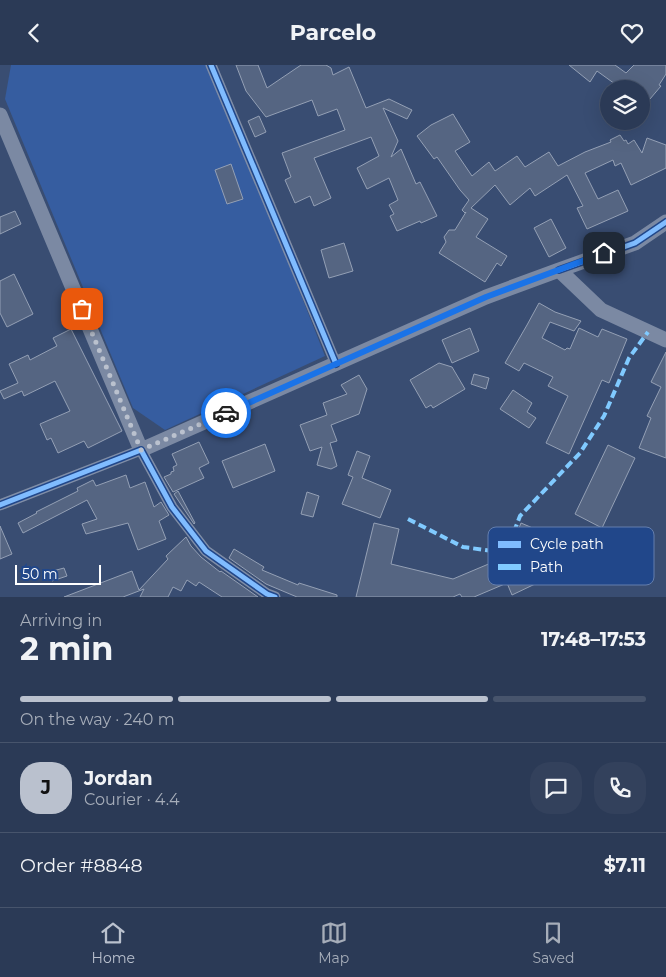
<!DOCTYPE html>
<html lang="en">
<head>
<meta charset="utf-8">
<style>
	:root { --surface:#2b3a56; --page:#33415c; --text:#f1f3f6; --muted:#a6adb9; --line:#47546c; --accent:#bac1ce }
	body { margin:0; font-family:Montserrat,sans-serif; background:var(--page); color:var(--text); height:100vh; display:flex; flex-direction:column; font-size:19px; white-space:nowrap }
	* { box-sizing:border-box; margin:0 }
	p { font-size:16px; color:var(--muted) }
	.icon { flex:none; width:28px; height:28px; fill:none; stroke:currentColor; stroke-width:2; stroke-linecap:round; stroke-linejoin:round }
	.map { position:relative; height:532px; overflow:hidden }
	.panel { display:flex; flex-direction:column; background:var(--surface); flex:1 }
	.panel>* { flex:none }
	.tools { position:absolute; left:600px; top:15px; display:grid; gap:10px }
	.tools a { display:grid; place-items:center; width:50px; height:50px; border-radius:50%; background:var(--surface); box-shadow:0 5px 20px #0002,0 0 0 1px var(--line); font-size:25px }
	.scale { position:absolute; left:15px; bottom:12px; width:86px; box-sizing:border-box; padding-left:5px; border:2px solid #fff; border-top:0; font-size:14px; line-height:18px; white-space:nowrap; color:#fff; -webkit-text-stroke:4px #21478a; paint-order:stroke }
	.pin { position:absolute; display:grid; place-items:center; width:42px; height:42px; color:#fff; margin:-21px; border-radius:10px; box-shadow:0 2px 8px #0006 }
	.courier { position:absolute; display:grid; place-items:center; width:50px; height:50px; margin:-25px; border:4px solid #1a73e8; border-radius:50%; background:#fff; color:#222; box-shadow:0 1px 6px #0007 }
	.overview em { font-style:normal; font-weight:700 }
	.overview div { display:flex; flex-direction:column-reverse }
	.overview { display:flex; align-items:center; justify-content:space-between; height:85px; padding:0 20px }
	h1 { font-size:32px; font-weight:700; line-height:38px }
	.bar { display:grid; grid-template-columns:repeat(4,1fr); gap:8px 5px; align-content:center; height:60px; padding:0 20px }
	.bar i { height:6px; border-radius:4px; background:var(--line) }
	.bar .current { background:var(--accent) }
	.bar p { grid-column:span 4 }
	.line { display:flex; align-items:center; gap:12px; padding:0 20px; border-top:1px solid var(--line) }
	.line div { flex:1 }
	.round { display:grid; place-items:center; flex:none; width:52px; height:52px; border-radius:20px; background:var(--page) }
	header { display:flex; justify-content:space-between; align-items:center; height:65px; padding:0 20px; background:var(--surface); font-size:22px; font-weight:700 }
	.menu { display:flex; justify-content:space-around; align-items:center; height:70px; border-top:1px solid var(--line); background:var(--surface); font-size:14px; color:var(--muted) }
	.menu a { display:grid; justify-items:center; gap:2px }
	.menu .current { color:var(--accent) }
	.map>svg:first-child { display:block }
</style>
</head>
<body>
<header><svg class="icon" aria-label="back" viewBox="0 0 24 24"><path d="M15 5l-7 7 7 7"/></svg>Parcelo<svg class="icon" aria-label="heart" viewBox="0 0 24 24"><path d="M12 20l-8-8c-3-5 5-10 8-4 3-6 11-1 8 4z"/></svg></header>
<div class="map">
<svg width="666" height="532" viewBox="0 0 666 532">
	<rect width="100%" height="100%" fill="#394d72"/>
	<path fill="#365da0" d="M 11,0 L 211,0 L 325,291 L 165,365 L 133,343 L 5,34 Z"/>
	<path fill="#556582" stroke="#94a0b5" d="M 236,0 L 258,0 L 267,23 L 301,0 L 326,0 L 331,3 L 333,10 L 349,2 L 366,43 L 389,34 L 412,45 L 407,54 L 383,43 L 398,76 L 391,92 L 401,84 L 416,119 L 420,117 L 437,151 L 421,158 L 420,156 L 397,166 L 390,151 L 394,149 L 389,140 L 398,135 L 389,113 L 367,124 L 357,103 L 379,91 L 371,72 L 314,93 L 331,133 L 314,141 L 310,131 L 295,138 L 285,115 L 291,112 L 282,88 L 345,65 L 337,44 L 318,51 L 312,35 L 266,52 L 246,26 Z
		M 569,0 L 615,0 L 626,8 L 634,0 L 666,0 L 666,9 L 659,20 L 661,21 L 650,34 L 641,27 L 641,24 L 614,24 L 615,19 L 597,6 L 590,17 Z
		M 453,49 L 470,77 L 455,86 L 472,111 L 489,97 L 495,106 L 517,91 L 525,102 L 549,87 L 558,101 L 585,87 L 611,77 L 610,75 L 620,70 L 624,76 L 626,75 L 628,79 L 634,75 L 642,88 L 647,73 L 666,80 L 666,103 L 631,120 L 621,98 L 615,101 L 613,95 L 585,108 L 598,134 L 618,125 L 628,146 L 587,164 L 577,143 L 583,141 L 567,110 L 535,131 L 530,123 L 510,140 L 495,120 L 471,143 L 488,154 L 476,172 L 507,191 L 501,201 L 497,198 L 485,217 L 439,188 L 446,177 L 444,172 L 449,165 L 455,165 L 466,147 L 465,148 L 462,145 L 469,135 L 460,125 L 437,92 L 434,94 L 417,71 L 431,60 Z
		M 259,51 L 266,67 L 255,72 L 248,56 Z
		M 231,99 L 243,134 L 227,139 L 215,105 Z
		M 15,146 L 21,159 L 0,169 L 0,152 Z
		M 551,154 L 566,183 L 549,192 L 534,163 Z
		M 344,178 L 353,206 L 329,213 L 321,185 Z
		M 14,209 L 33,249 L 7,262 L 0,248 L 0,216 Z
		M 539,238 L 555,247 L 581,256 L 574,266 L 550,257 L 542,273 L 565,285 L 567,283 L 570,284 L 579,263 L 598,272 L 602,264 L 627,274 L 609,318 L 602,315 L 569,389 L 546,378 L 568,331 L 548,321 L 553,312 L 524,298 L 519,306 L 505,298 L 527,260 Z
		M 470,263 L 479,286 L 452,298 L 442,275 Z
		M 71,264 L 122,366 L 88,383 L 84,376 L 58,388 L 51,373 L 47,375 L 40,359 L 70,346 L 55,316 L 24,331 L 22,326 L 4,334 L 0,326 L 18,318 L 9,299 L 28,290 L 30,295 L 57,281 L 53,273 Z
		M 666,287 L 666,393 L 639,383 L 651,353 L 647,351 L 661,322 L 651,317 Z
		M 439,298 L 452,302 L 465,324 L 433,343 L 431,340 L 426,343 L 410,315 Z
		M 474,309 L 489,313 L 486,324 L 471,319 Z
		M 359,310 L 367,324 L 359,349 L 331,360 L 337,376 L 330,378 L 337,401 L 331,404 L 317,400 L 322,382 L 310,386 L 300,360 L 327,350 L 323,338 L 347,329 L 341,320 Z
		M 513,325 L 532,338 L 527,347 L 536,353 L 529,363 L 500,344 Z
		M 199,377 L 209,398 L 199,403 L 204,413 L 173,427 L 164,412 L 171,409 L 171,407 L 174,406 L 173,402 L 177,400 L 172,389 Z
		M 265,379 L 275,406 L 233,423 L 222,396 Z
		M 608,380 L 635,393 L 602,463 L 575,449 Z
		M 357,386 L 370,391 L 362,413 L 391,425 L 380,453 L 342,439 L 353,412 L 348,410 Z
		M 126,410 L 130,423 L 145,417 L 154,442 L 161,437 L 169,450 L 159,456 L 166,474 L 138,485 L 128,458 L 86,469 L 82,459 L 97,454 L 87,435 L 23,468 L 18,458 L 37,448 L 36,447 L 78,426 L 77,423 L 93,415 L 96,421 Z
		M 178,426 L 195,458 L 194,459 L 174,429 Z
		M 307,427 L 319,431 L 313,452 L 301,449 Z
		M 374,458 L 399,464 L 391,499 L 453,514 L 517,487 L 528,513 L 550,499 L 556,509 L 512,530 L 507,518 L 474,532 L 462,532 L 460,529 L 453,532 L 356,532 Z
		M 521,458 L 556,473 L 548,492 L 513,478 Z
		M 0,461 L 12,489 L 0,494 Z
		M 186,472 L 191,481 L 201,492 L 220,507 L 221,506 L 258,532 L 222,532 L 199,517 L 196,521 L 187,515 L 181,526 L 173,522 L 168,532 L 140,532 L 144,524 L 123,532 L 64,532 L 132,506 L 139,525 L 168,494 L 166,491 Z
		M 234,484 L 264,502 L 262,505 L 298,520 L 299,518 L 337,530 L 337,532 L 297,532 L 266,519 L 229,493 Z
		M 64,503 L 67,511 L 52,516 L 49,507 Z"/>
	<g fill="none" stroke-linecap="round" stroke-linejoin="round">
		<path stroke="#808ea7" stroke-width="11" d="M 211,0 L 336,299
			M 0,440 L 141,385 L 172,442 L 206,486 L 267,529 L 275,532"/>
		<path stroke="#7b89a3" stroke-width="15" d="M 0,50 L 141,385 L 486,232 L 559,205 L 601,245 L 666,275
			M 559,205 L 635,178 L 666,157"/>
		<path stroke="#80caff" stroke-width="4" stroke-dasharray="8 4" stroke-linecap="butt" d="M 408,454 L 463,482 L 493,486 L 515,464 L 520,451 L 580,388 L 604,351 L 629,293 L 648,267"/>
		<g stroke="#21478a" stroke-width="8">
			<path id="cycleway" d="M 211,0 L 336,299
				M 559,205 L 635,178 L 666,157
				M 0,440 L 141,385 L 172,442 L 206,486 L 267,529 L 275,532"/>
		</g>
		<use href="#cycleway" stroke="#80bcff" stroke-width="5"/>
	</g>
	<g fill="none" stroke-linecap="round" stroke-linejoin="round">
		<path stroke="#bac1ce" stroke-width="5" stroke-dasharray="0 9" d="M 82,244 L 141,385 L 226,348"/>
		<path stroke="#1a73e8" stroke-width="6" d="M 226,348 L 486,232 L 604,188"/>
	</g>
	<rect x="488" y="462" width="166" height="58" rx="8" fill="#21478a" stroke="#647ead" stroke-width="1"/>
	<rect x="498" y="476" width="23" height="7" fill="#80bcff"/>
	<rect x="498" y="499" width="23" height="6" fill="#80caff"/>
	<g font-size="14" fill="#fff">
		<text x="530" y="484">Cycle path</text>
		<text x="530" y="507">Path</text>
	</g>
</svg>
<div class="tools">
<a><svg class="icon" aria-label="layers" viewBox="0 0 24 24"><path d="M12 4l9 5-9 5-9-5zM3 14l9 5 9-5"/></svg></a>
</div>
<div class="scale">50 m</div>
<div class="pin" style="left:82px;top:244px;background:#ea580c"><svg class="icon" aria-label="bag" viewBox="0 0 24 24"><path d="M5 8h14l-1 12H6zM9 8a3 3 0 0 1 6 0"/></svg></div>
<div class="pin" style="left:604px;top:188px;background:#1f2937"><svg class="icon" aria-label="home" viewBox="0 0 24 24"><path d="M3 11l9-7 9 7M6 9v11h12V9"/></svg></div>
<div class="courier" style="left:226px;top:348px"><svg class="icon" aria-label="car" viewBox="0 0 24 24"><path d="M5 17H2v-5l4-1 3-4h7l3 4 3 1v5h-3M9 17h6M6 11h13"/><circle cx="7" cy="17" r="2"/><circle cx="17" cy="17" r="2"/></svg></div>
</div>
<section class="panel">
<div class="overview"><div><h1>2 min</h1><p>Arriving in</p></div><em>17:48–17:53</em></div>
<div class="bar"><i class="current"></i><i class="current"></i><i class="current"></i><i></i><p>On the way · 240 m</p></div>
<div class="line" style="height:90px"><b class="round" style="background:var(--accent);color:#111">J</b><div><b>Jordan</b><p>Courier · 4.4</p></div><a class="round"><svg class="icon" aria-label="chat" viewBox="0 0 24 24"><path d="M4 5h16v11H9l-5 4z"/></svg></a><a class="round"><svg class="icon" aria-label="phone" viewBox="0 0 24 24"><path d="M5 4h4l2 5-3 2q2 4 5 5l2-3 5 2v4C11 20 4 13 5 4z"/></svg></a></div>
<div class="line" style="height:65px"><div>Order #8848</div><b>$7.11</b></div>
</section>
<nav class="menu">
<a class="current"><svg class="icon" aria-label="home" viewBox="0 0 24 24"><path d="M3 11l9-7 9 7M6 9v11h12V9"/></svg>Home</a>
<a><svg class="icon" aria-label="map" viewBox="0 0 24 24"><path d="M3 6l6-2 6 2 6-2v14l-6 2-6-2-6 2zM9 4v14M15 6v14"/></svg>Map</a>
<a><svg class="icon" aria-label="saved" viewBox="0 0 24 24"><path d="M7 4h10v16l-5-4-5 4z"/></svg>Saved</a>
</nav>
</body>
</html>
